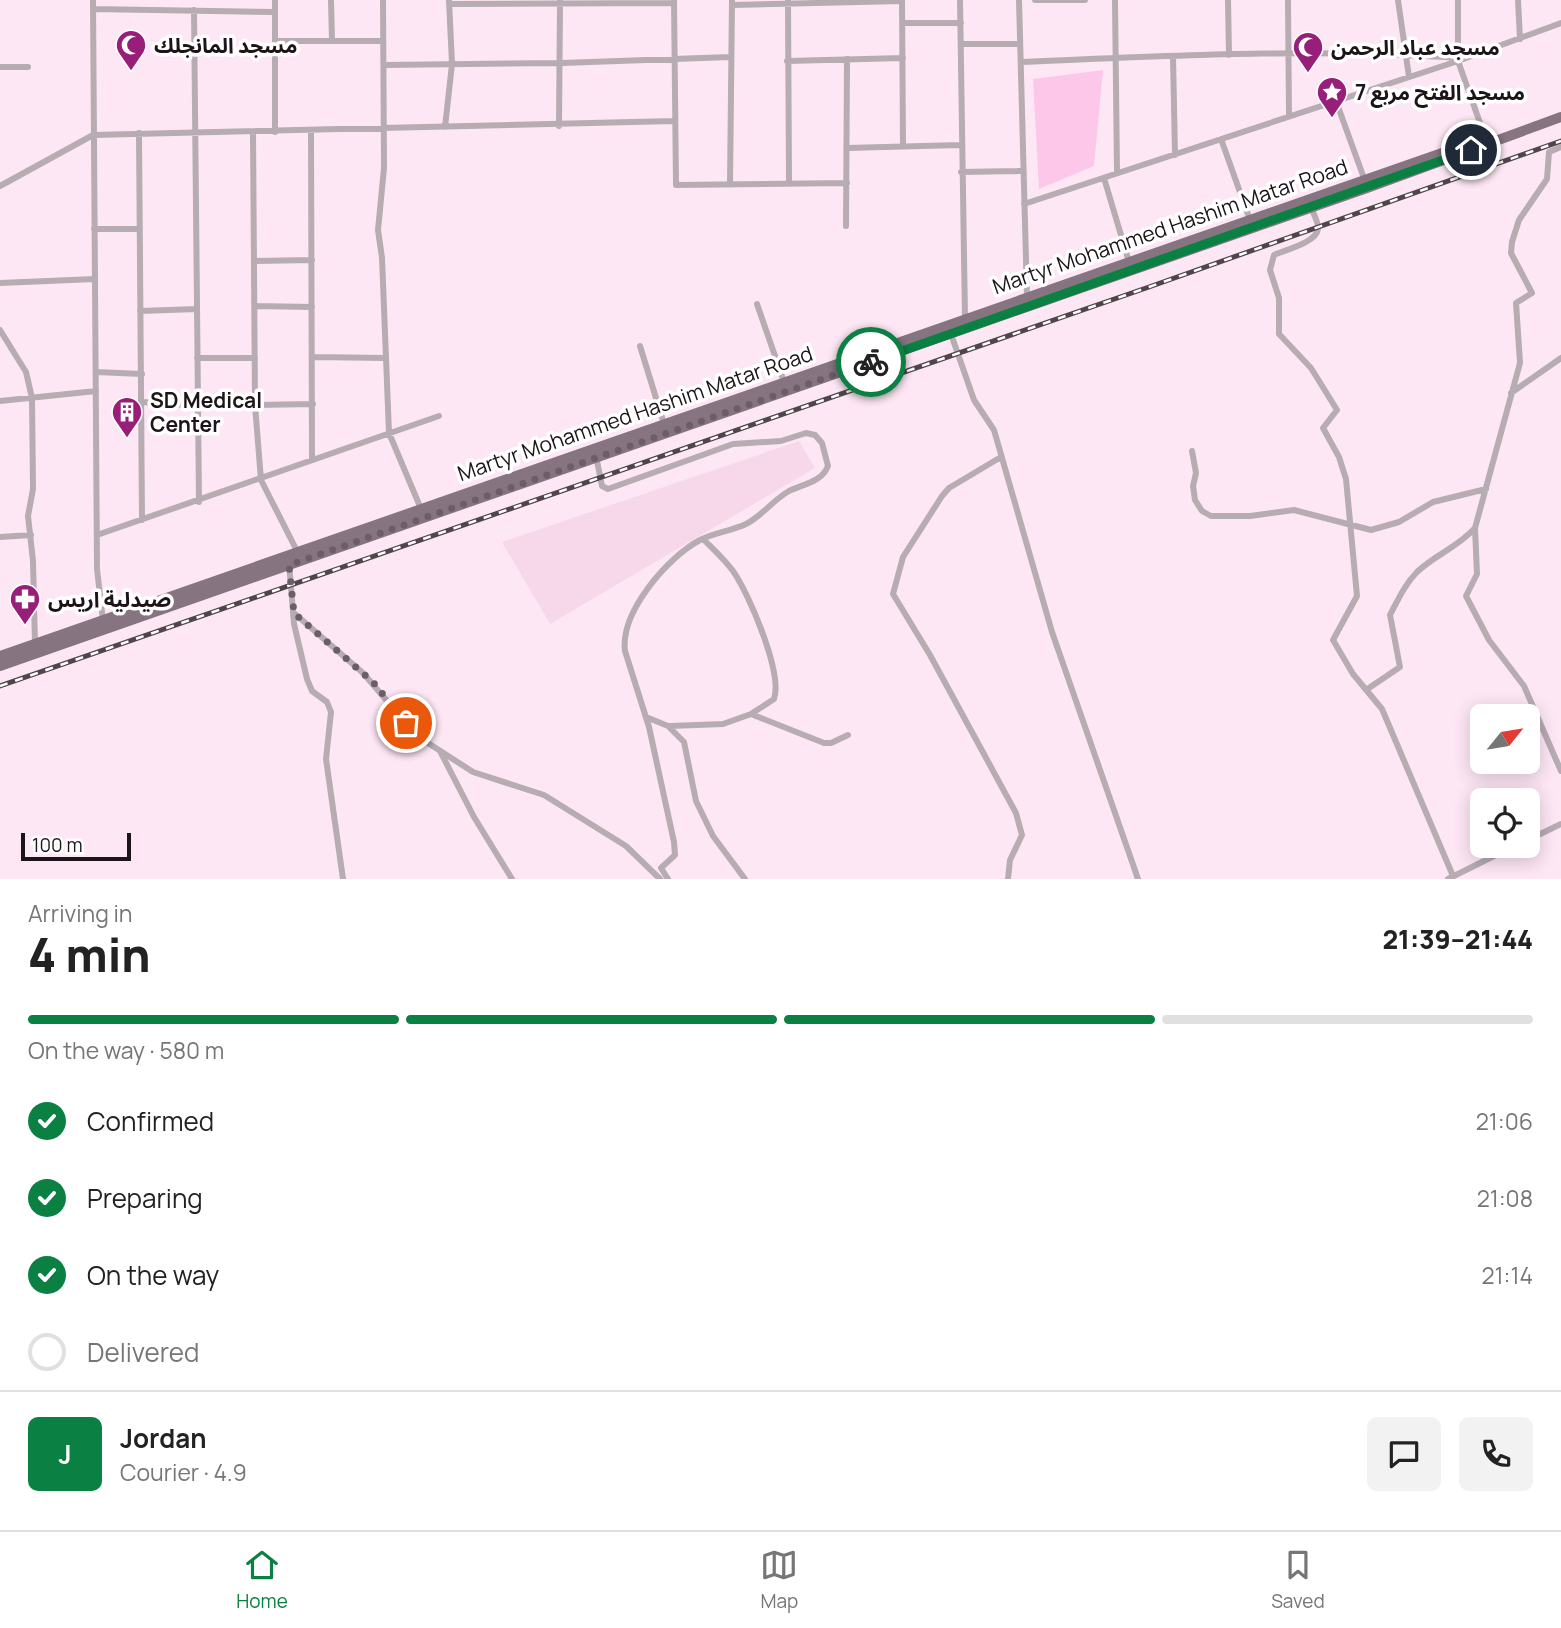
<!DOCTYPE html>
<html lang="en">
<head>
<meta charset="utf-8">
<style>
	:root { --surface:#fff; --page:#f2f2f2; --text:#222; --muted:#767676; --line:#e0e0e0; --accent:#0b8043 }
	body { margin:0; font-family:Manrope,"Noto Sans Arabic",sans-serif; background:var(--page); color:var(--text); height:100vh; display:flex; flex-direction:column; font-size:26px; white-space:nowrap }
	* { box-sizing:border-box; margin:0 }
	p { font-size:23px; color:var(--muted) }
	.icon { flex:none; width:38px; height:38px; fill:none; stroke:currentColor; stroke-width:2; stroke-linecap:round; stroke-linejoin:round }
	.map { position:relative; height:879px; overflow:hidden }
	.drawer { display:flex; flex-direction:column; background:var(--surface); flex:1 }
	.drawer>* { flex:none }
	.needle { width:46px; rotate:60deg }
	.tools { position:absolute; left:1470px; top:704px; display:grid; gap:14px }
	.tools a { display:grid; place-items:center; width:70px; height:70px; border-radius:10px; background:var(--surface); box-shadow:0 4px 18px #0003; font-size:35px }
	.scale { position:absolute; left:21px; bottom:18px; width:110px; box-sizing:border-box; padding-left:7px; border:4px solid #1c1419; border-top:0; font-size:19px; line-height:24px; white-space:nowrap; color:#1c1419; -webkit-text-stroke:5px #fff; paint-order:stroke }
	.pin { position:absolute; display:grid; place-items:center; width:60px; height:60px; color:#fff; margin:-30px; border:4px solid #fff; border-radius:50%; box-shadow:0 2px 7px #0007 }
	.courier { position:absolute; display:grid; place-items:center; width:70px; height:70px; margin:-35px; border:5px solid #0b8043; border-radius:50%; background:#fff; color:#222; box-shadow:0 2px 9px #0007 }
	.head em { font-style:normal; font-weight:800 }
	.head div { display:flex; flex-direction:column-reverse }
	.head { display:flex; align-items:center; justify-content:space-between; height:119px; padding:0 28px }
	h1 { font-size:46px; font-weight:800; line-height:52px }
	.bar { display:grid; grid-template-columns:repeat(4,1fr); gap:10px 7px; align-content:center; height:84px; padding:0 28px }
	.bar i { height:9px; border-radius:5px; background:var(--line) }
	.bar .selected { background:var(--accent) }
	.bar p { grid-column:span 4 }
	.line { display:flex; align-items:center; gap:18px; padding:0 28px; border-top:2px solid var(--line) }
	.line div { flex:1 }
	.round { display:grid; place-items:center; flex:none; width:74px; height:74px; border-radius:10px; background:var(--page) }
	ol { padding:0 28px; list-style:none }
	li { display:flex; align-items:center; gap:21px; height:77px }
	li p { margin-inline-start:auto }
	li .icon { padding:7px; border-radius:50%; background:var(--accent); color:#fff; stroke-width:4 }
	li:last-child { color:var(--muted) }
	li i { width:38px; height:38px; border:4px solid var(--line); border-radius:50% }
	.tab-bar { display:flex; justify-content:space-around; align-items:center; height:98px; border-top:2px solid var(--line); background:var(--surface); font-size:19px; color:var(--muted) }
	.tab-bar a { display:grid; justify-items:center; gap:4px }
	.tab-bar .selected { color:var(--accent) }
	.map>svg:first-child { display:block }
</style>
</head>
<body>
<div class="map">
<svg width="1561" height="879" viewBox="0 0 1561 879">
	<rect width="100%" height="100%" fill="#fee7f5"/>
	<path fill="#f7d8eb" d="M 799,441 L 815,468 L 550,624 L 502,542 Z"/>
	<path fill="#fdc7ea" d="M 1103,70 L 1094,166 L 1039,189 L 1033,79 Z"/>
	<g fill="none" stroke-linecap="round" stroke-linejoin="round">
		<path stroke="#b6acb2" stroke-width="6" d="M 93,0 L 97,569 L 103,621
			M 275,0 L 275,132
			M 331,0 L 332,41
			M 383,0 L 384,168 L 378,230 L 382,258 L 389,433 L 421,509
			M 674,0 L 676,185 L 847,183
			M 788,0 L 789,183
			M 902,0 L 903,146
			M 960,0 L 965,319
			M 1019,0 L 1027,297
			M 1035,0 L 1085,0
			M 1115,0 L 1117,173
			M 1228,0 L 1229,55
			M 1288,0 L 1289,116
			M 1398,0 L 1409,77
			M 1458,0 L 1458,61 L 1485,137
			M 1518,0 L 1520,39
			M 449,4 L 674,3
			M 732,5 L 902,1
			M 93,9 L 275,12
			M 194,10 L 199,502
			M 903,23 L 961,23
			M 275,41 L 383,41
			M 961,44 L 1020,44
			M 1173,57 L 1175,155
			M 787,61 L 903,58
			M 1021,62 C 1166,56 1313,48 1458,58
			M 384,65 L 562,63 L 730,57
			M 0,67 L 28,67
			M 1336,101 L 1365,181
			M 559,126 L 560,2
			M 445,127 L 452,64 L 449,0
			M 253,132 L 255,405 L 261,480 L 297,551
			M 311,132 L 312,460
			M 139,133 L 142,520
			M 1221,139 L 1250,220
			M 1561,147 L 1549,152 L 1547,179 L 1519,220 L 1512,242 L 1511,253 L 1532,293 L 1516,303 L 1520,363 L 1475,528 L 1477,574 L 1466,596 L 1489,640 L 1524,686 L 1561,771
			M 847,148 L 960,145
			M 961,172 L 1023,171
			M 1104,178 L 1129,262
			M 730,185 L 732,0
			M 0,186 L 93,135 L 673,121
			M 1024,204 L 1458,61 L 1561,23
			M 1311,207 C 1313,213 1319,223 1318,229 C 1316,243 1284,250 1274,255 L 1270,270 L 1279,298 L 1279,334 L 1311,368 L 1337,410 L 1323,428 L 1339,457 L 1346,479 L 1357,596 L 1333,640 L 1353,674 L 1382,709 L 1453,876
			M 846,226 L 847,59
			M 94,229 L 139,229
			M 254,261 L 312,260
			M 0,283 L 95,279
			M 757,304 L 784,382
			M 255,306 L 312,307
			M 140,311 L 197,309
			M 0,330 L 26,372 L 32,398 L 33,489 L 28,516 L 33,561 L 35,644
			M 951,334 L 974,400 L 994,430 L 1052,632 L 1138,879
			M 640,346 L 664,424
			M 313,357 L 386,358
			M 197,358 L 255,358
			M 96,372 L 142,374
			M 1511,393 L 1561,358
			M 0,401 L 96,391
			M 143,402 L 198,406
			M 255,405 L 313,404
			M 1192,451 L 1196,473 L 1193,486 L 1195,500 L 1202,511 L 1211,516 L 1250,516 L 1294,510 L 1371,530 L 1399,522 L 1433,502 L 1486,489
			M 596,456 L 602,486 L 608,489 L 733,444 L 781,441 L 806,433 L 815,435 L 822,443 L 828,466 C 822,482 803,484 789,491 C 773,500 762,516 746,524 C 732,531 715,532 700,540 C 668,557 620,612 625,651 L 649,727 L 674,842 L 675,855 L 661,868 L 668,879
			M 1001,457 L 949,488 L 942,496 L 903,557 L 893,594 L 930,655 L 1016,813 L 1022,835 L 1010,860 L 1008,879
			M 97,535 L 439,416
			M 0,537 L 31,535
			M 703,539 C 713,549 724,559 733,571 C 749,594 783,673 774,699 L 751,714
			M 289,563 L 294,624 L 307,679 L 312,691 L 327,702 L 331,712 L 326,759 L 343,879
			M 294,613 L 363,673 L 412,730 L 428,743 L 473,772 L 544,795 L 626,846 L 660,879
			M 1366,690 L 1400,667 L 1390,615 C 1398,600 1405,584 1417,572 C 1435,555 1458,547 1475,528
			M 646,717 L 668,726 L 684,742 L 696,801 L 713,836 L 745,879
			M 670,726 L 723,724 L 751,714 L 824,743 L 831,743 L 848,735
			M 441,753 L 474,817 L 512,879
			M 1528,840 L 1561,824
			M 1448,879 L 1516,845"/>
		<path stroke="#867580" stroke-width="10" d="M 0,656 L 1488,137
			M 0,666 L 1367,188 L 1561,117"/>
		<g stroke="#51454c" stroke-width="5">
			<path id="rail" d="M 0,686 L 1149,287 L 1561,141"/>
		</g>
		<use href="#rail" stroke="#fff" stroke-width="2.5" stroke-dasharray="8" stroke-linecap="butt"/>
	</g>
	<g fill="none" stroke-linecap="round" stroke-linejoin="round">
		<path stroke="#6b5e66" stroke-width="7" stroke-dasharray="0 12.6" d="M 406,723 L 373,682 L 294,613 L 289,565 L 871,362"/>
		<path stroke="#0b8043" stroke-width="9" d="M 871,362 L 1471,150"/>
	</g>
	<defs>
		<g id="mosque-pin" transform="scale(1.575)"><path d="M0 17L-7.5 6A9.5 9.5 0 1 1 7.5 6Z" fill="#971f7a" stroke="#fff"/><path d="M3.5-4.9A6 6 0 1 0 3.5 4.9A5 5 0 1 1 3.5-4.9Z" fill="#fff"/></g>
		<g id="sight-pin" transform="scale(1.575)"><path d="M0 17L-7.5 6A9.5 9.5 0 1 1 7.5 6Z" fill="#971f7a" stroke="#fff"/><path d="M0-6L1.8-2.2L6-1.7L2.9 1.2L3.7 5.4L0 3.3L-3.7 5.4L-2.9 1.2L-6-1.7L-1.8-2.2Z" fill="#fff"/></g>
		<g id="building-pin" transform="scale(1.575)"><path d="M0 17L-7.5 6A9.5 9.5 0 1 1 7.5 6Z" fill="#971f7a" stroke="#fff"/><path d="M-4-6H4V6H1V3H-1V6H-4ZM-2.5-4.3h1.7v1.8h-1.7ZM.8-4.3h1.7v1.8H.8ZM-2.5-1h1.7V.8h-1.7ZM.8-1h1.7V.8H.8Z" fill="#fff"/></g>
		<g id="pharmacy-pin" transform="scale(1.575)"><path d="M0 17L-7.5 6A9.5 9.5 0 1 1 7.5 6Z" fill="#971f7a" stroke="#fff"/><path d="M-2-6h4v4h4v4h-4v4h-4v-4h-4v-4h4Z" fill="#fff"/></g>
	</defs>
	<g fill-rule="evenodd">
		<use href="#mosque-pin" x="131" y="45"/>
		<use href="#mosque-pin" x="1308" y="47"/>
		<use href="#sight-pin" x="1332" y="92"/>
		<use href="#building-pin" x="127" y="412"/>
		<use href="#pharmacy-pin" x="25" y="599"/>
	</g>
	<g text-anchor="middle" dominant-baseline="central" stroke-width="7" stroke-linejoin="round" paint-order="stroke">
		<g font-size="21" font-weight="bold" fill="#1c1419" stroke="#fff" text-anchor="start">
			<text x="154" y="45">مسجد المانجلك</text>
			<text x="1331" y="47">مسجد عباد الرحمن</text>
			<text x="1355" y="92">مسجد الفتح مربع 7</text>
			<text x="150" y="400">SD Medical<tspan x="150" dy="24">Center</tspan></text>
			<text x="48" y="599">صيدلية اريس</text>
		</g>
		<g font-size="21" fill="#1c1419" stroke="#fff">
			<text transform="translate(1170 226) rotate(-19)">Martyr Mohammed Hashim Matar Road</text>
			<text transform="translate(635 413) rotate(-19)">Martyr Mohammed Hashim Matar Road</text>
		</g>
	</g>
</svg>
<div class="tools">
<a><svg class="needle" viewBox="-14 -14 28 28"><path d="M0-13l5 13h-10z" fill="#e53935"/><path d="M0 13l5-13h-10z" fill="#767676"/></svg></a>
<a><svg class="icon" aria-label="locate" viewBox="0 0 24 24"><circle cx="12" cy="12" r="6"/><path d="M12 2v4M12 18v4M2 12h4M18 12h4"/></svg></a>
</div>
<div class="scale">100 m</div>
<div class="pin" style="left:406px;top:723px;background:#ea580c"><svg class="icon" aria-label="bag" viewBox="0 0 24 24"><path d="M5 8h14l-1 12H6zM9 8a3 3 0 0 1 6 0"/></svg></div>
<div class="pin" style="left:1471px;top:150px;background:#1f2937"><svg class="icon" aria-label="home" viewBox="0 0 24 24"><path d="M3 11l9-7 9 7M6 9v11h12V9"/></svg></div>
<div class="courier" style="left:871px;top:362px"><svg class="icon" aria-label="bike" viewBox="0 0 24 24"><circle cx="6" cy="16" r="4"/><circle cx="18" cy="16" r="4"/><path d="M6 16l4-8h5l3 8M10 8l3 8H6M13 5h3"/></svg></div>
</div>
<section class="drawer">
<div class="head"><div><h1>4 min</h1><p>Arriving in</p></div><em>21:39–21:44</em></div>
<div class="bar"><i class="selected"></i><i class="selected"></i><i class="selected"></i><i></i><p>On the way · 580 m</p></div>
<ol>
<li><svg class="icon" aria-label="check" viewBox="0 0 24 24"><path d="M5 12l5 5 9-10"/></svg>Confirmed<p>21:06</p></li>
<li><svg class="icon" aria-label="check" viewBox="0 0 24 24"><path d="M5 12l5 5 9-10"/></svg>Preparing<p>21:08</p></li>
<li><svg class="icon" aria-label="check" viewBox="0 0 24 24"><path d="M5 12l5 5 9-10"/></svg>On the way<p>21:14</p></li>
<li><i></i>Delivered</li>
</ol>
<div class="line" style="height:126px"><b class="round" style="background:var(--accent);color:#fff">J</b><div><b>Jordan</b><p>Courier · 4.9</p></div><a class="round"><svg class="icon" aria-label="chat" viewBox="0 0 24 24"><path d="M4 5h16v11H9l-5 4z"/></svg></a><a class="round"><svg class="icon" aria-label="phone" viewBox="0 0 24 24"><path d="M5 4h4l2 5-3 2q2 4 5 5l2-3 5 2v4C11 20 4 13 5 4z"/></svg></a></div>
</section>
<nav class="tab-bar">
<a class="selected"><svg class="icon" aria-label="home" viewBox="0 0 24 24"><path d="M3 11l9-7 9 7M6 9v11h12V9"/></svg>Home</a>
<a><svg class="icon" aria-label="map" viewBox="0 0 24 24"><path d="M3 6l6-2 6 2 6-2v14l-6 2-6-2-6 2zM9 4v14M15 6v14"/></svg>Map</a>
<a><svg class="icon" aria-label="saved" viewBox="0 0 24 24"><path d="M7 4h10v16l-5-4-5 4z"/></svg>Saved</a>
</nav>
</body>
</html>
